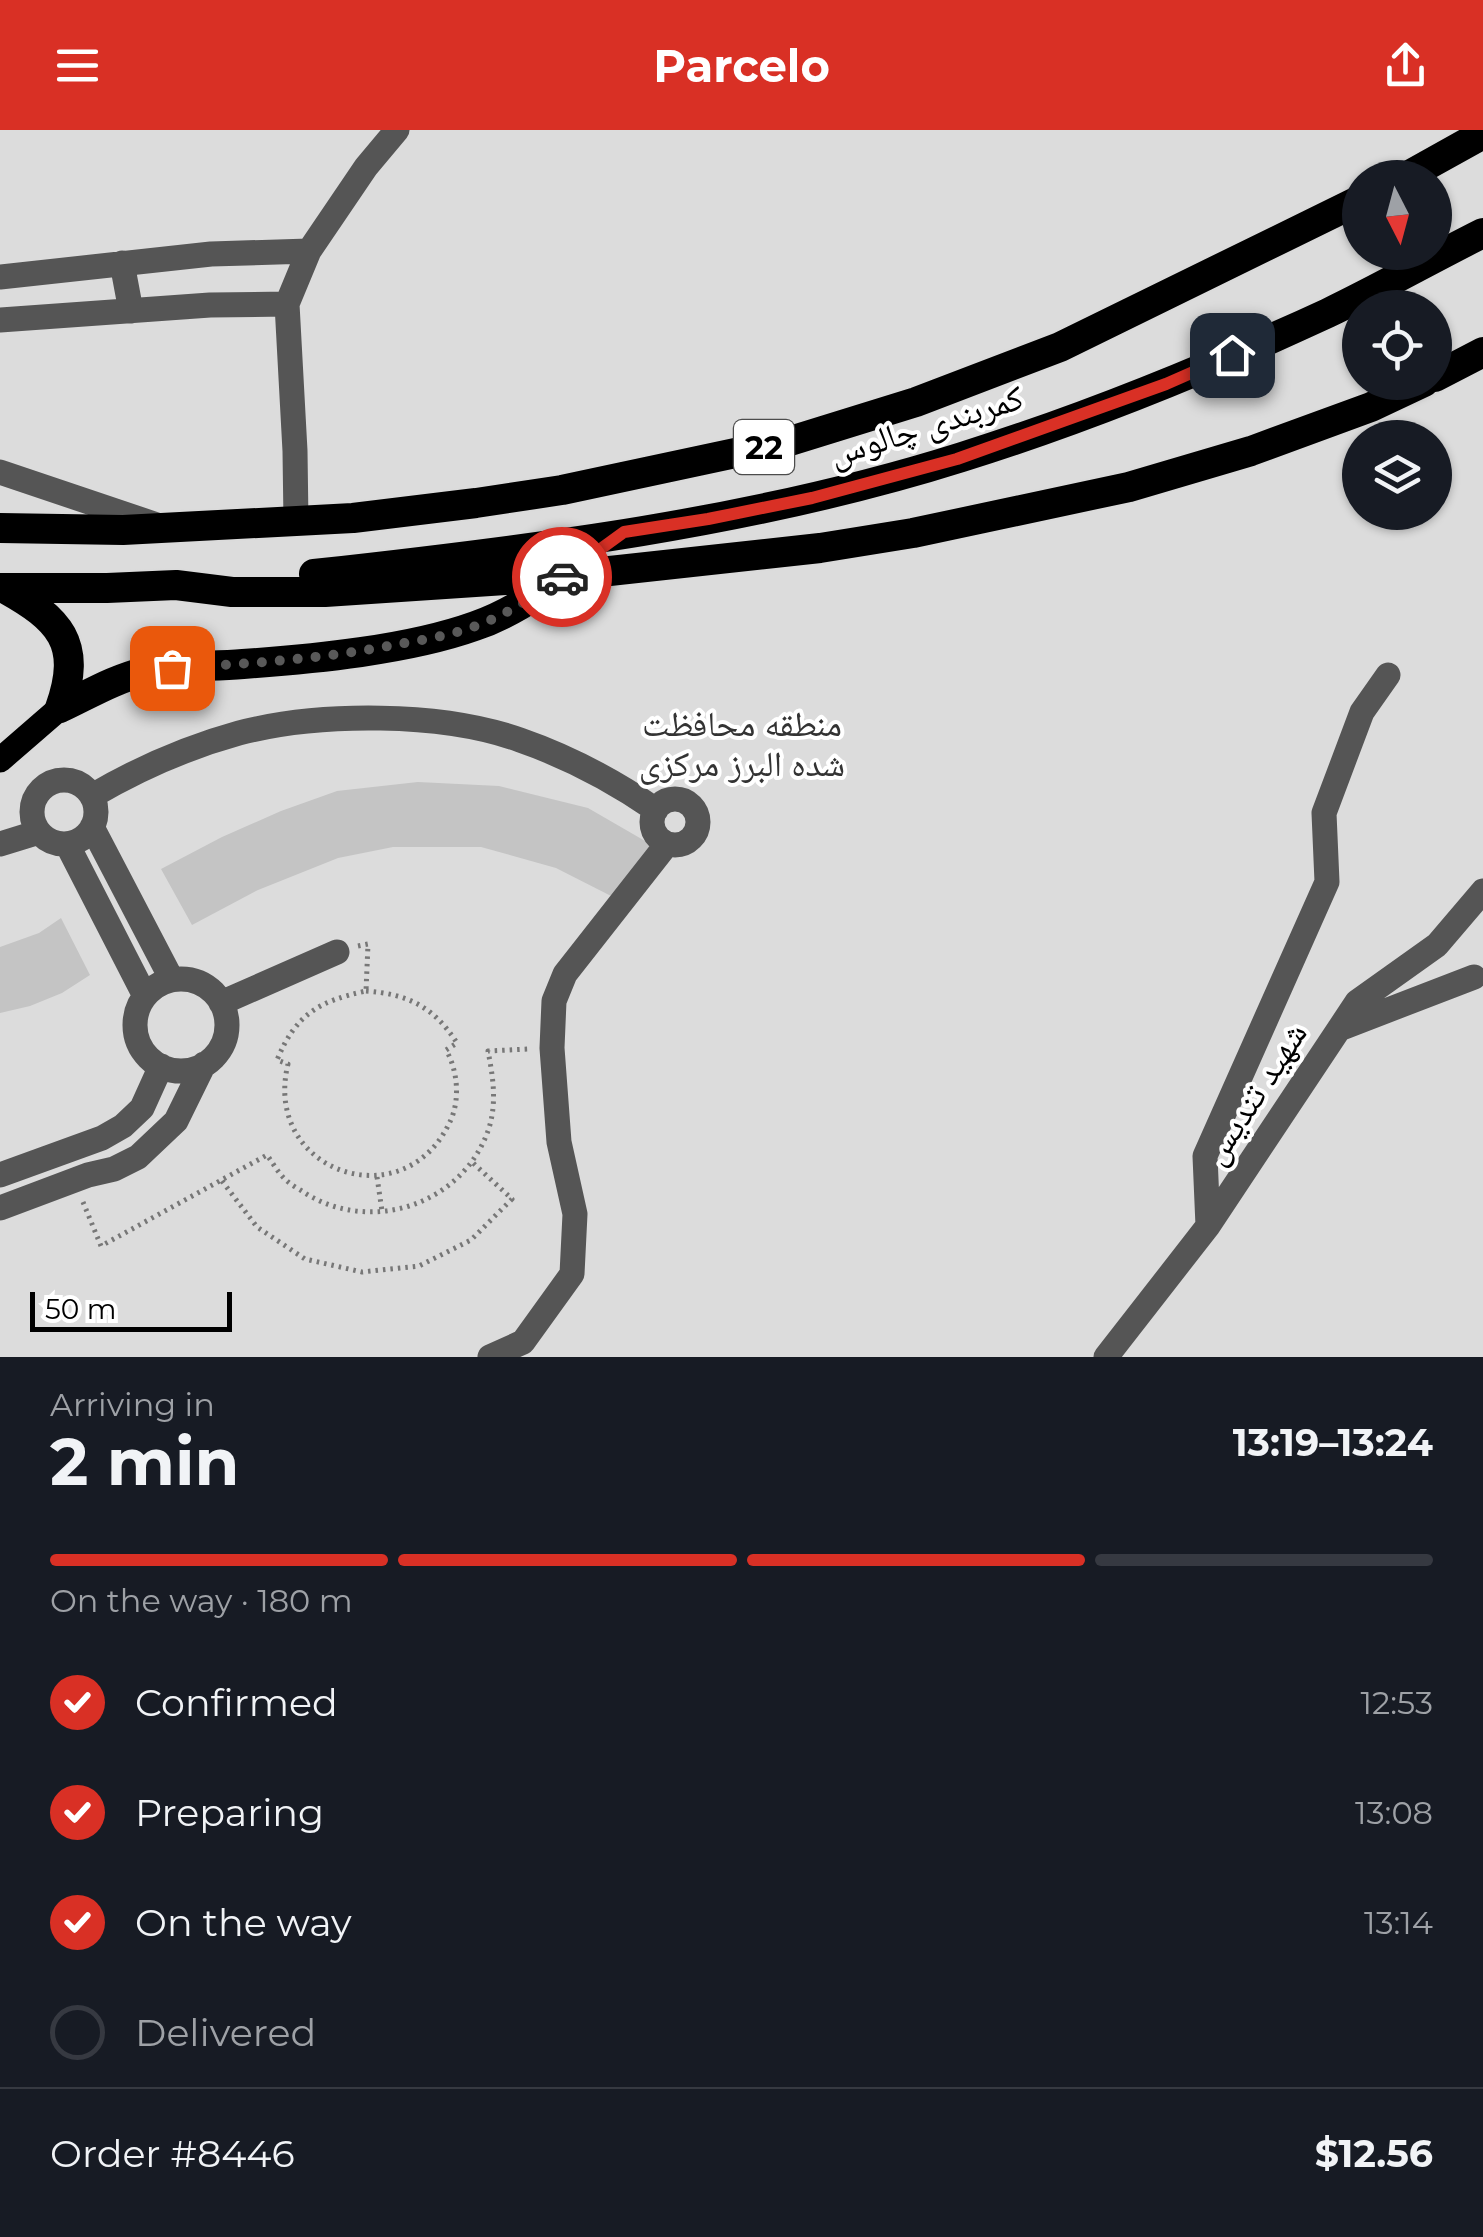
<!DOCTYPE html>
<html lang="en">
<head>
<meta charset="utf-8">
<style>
	:root { --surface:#171b24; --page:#242831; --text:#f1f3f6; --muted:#9ea1a6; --line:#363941; --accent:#d93025 }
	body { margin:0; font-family:Montserrat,"Noto Naskh Arabic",sans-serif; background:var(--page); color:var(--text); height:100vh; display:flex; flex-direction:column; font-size:38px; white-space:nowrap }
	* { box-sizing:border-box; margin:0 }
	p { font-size:32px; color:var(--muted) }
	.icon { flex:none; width:55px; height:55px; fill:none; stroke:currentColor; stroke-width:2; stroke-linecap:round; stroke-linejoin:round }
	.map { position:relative; height:1227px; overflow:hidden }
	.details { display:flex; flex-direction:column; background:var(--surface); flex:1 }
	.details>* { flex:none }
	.needle { width:65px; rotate:174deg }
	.fabs { position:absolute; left:1342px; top:30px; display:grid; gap:20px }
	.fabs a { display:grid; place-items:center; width:110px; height:110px; border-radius:50%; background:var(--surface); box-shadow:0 2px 8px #0004; font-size:50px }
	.scale { position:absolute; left:30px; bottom:25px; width:202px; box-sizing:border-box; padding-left:10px; border:5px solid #000; border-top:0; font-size:28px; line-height:35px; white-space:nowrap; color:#000; -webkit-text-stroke:8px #fff; paint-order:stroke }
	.pin { position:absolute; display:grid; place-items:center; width:85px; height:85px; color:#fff; margin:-42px; border-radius:20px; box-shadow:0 5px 15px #0006 }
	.courier { position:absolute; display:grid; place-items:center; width:100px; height:100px; margin:-50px; border:8px solid #d93025; border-radius:50%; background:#fff; color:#222; box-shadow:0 2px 12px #0007 }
	.overview em { font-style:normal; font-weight:700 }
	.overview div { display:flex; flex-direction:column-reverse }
	.overview { display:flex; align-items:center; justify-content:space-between; height:170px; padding:0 50px }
	h1 { font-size:65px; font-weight:700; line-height:75px }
	.bar { display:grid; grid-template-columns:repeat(4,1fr); gap:15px 10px; align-content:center; height:120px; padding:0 50px }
	.bar i { height:12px; border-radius:8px; background:var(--line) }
	.bar .current { background:var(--accent) }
	.bar p { grid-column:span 4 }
	.line { display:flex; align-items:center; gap:25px; padding:0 50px; border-top:2px solid var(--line) }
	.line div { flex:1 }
	ol { padding:0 50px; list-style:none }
	li { display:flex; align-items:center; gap:30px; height:110px }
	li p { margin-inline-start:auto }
	li .icon { padding:10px; border-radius:50%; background:var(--accent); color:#fff; stroke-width:4 }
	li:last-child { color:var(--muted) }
	li i { width:55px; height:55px; border:5px solid var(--line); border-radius:50% }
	header { display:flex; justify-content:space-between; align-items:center; height:130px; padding:0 50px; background:var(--accent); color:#fff; font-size:45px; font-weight:700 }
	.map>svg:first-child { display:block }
</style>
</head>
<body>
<header><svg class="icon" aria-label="menu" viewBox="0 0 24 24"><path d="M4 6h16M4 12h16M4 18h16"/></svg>Parcelo<svg class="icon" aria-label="share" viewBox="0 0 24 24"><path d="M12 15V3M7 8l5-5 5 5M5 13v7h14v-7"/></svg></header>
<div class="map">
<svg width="1483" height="1227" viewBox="0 0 1483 1227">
	<rect width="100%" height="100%" fill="#fff"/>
	<path fill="#dcdcdc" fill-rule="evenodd" d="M 0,0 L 1483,0 L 1483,1227 L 0,1227 ZM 1360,48 L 1435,48 L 1435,122 L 1360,122 ZM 1360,178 L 1435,178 L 1435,252 L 1360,252 ZM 1360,308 L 1435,308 L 1435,382 L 1360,382 Z"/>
	<path fill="#c4c4c4" d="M 418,652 L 499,656 L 588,678 L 652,715 L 617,769 L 556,738 L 481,717 L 393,717 L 338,728 L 258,760 L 192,795 L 161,739 L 222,707 L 281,681 L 337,661 Z
		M 61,788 L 90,845 L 62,863 L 30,876 L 0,883 L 0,817 L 39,803 Z"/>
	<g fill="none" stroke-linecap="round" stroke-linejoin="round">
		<g stroke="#dbdbdb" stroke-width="29">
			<path id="major" d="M 0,630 L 60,578"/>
		</g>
		<g stroke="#dbdbdb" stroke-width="34">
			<path id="highway" d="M 1404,48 L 1483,4
				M 1435,247 L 1483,222
				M 0,398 L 123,400 L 353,388 L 476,373 L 562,360 L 787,312 L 916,272 L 1060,217 L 1360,70
				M 314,444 C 532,420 753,393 962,327 C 1087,288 1209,238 1328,183 C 1380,158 1431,129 1483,103
				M 0,458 L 107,458 L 176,455 L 232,462 L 325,462 L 564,446 L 820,418 L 913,403 L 1129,357 L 1251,321 L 1371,277 L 1424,252
				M 4,458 C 60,489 83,513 60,578
				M 60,578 C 88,565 114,549 144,542 C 176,534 210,537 243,534 C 314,529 408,520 475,496 C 507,485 534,467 561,448"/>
		</g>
		<path stroke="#777" stroke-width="5" stroke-dasharray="2.5 5" stroke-linecap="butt" d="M 358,816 L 368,814 L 366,861
			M 366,861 C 408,864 434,877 457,913 L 446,920 C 457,939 460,966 452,987 C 409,1092 261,1044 288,934 L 277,930 C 296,884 319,871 366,861 Z
			M 377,1047 L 382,1081
			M 222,1051 L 257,1097 L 305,1129 L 362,1142 L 419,1136 L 471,1110 L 512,1069 L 472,1032
			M 83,1072 L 101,1116 L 267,1025 C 273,1033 278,1043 286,1050 C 291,1055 299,1059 305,1063 C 372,1105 464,1074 489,998 C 497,972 493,947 488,921 L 529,919"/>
		<path stroke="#555" stroke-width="25" d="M 122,133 L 131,181
			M 0,147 L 211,124 L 309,121
			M 0,190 L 210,175 L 287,174
			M 0,342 L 157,395
			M 296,392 L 295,321 L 287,174 L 309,121 L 366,37 L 397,0
			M32 682a32 32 0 1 1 64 0a32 32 0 1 1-64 0Z
			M 92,666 C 138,639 188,617 239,603 C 320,582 442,582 520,610 C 569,627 614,651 656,680
			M652 692a23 23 0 1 1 46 0a23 23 0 1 1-46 0Z
			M 92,697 L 172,850
			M 0,714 L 39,702
			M 67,714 L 145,866
			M135 895a46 46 0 1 1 92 0a46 46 0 1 1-92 0Z
			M 221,873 L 337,822
			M 1339,899 L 1474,847
			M 0,1045 L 102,1008 L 123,996 L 142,978 L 161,936
			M 0,1078 L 88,1045 L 114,1039 L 138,1027 L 176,991 L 204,934
			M 1208,1096 L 1205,1026 L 1327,752 L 1324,683 L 1362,582 L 1388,545
			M 490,1227 L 523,1212 L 572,1144 L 575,1084 L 559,1012 L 552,918 L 554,871 L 565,844 L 667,714
			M 1106,1227 L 1208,1096 L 1357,872 L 1437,815 L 1483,761"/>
		<use href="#major" stroke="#000" stroke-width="25"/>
		<use href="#highway" stroke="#000" stroke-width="30"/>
	</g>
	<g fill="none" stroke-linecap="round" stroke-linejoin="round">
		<path stroke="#595959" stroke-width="10" stroke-dasharray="0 18" d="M 172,538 C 247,534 321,529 394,515 C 421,510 449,506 476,496 C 508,484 535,466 562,447"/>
		<path stroke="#d93025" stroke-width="12" d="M 562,447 L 624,402 L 708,389 L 812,368 L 957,329 L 1166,254 L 1232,225"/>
	</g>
	<g text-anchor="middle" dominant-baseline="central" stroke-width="8" stroke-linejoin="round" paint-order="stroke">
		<rect fill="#fff" stroke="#4c4c4c" stroke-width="2.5" x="734" y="290" width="60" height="54" rx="8"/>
		<g font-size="32" font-weight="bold" fill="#000">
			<text x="764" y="317">22</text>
		</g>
		<g font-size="35" fill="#000" stroke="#fff">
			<text transform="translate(926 295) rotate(-17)">کمربندی چالوس</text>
			<text transform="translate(1254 963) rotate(-57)">شهید تندیس</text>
		</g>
		<g font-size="35" fill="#333" stroke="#fff">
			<text x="742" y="593">منطقه محافظت<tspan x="742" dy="40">شده البرز مرکزی</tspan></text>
		</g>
	</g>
</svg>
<div class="fabs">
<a><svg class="needle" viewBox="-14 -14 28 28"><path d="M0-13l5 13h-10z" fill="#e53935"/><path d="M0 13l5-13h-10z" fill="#9ea1a6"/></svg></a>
<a><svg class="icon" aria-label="locate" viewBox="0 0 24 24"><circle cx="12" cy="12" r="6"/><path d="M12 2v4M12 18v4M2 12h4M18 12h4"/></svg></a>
<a><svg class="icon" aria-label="layers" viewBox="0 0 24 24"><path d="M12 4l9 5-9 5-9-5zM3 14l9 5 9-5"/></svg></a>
</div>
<div class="scale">50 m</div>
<div class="pin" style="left:172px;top:538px;background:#ea580c"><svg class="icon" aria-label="bag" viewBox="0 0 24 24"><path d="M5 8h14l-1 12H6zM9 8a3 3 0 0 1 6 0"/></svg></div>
<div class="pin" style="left:1232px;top:225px;background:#1f2937"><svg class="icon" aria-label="home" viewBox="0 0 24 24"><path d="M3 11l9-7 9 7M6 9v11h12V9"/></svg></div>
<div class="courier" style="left:562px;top:447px"><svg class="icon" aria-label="car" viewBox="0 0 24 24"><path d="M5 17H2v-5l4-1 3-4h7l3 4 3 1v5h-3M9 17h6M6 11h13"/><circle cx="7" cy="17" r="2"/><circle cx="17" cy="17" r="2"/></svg></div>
</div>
<section class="details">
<div class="overview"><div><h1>2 min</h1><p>Arriving in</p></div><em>13:19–13:24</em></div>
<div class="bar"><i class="current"></i><i class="current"></i><i class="current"></i><i></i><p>On the way · 180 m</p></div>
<ol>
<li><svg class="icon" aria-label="check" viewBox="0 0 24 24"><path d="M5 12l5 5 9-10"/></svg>Confirmed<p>12:53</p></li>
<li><svg class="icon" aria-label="check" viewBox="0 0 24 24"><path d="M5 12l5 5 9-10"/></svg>Preparing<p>13:08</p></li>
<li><svg class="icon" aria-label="check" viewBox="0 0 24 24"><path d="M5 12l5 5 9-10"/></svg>On the way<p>13:14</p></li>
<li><i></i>Delivered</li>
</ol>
<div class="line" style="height:130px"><div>Order #8446</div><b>$12.56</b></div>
</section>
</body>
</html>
